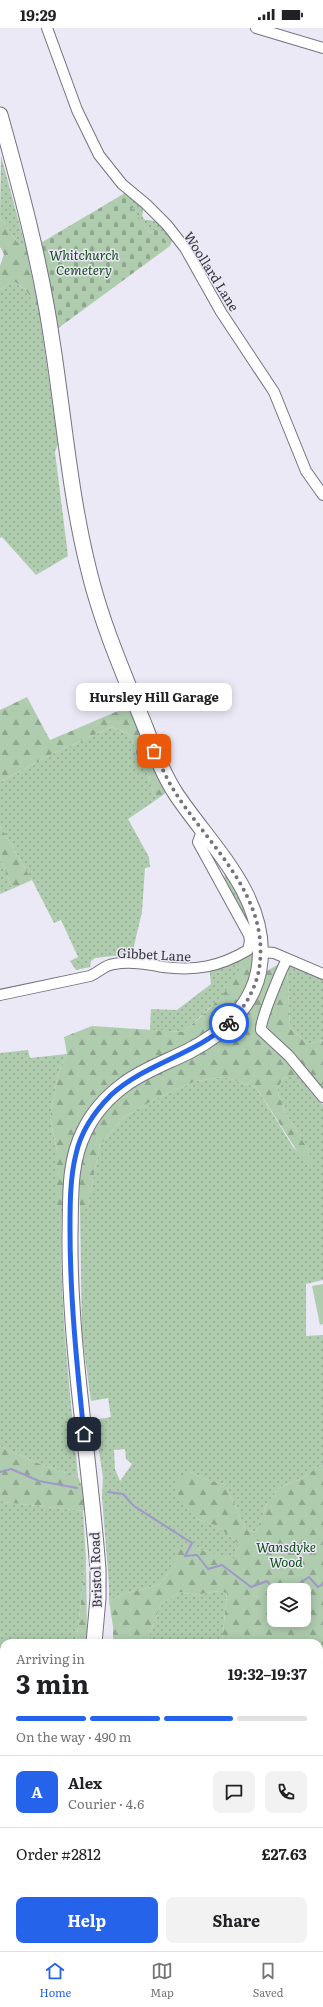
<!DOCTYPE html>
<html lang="en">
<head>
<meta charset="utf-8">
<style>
	:root { --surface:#fff; --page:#f2f2f2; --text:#202124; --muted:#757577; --line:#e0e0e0; --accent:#2563eb }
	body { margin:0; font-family:Literata,serif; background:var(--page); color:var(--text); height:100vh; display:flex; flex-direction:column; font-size:15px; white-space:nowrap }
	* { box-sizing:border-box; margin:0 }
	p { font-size:13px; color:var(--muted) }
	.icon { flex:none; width:22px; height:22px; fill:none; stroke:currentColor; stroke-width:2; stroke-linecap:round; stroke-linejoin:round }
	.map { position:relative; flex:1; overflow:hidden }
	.side { position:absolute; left:0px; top:1611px; width:323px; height:312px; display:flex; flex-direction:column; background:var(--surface); border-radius:12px 12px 0 0; box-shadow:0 2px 10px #0003 }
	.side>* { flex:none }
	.tools { position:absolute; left:267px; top:1555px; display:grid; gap:8px }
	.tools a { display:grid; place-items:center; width:44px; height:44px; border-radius:8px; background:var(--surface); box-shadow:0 2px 10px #0003; font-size:20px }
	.pin { position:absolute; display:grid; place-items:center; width:34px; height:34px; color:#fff; margin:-17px; border-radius:8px; box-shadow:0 2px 6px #0006 }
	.courier { position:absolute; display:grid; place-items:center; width:40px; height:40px; margin:-20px; border:3px solid #2563eb; border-radius:50%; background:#fff; color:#222; box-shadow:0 1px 5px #0007 }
	.bubble { position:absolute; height:28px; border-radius:8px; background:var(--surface); box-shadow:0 2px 10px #0003; font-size:13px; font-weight:700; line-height:28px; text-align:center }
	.head em { font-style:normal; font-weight:700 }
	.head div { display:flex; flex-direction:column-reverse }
	.head { display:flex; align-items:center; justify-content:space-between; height:68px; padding:0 16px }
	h1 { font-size:26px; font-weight:700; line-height:30px }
	.bar { display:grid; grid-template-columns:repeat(4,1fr); gap:6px 4px; align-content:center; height:48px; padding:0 16px }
	.bar i { height:5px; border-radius:3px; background:var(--line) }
	.bar .current { background:var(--accent) }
	.bar p { grid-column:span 4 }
	.line { display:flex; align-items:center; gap:10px; padding:0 16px; border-top:1px solid var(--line) }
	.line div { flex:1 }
	.round { display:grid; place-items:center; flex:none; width:42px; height:42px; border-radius:8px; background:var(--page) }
	.primary-button { display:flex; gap:8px; margin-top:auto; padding:8px 16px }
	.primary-button a { flex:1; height:46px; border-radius:8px; background:var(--accent); color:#fff; font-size:16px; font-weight:700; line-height:46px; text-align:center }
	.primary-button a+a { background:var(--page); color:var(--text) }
	.status { display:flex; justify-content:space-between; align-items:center; height:28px; padding:0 20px; background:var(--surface); direction:ltr }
	.status svg { height:11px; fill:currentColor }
	.tab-bar { display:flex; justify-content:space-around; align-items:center; height:56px; border-top:1px solid var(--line); background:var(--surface); font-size:11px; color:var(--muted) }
	.tab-bar a { display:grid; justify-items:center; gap:2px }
	.tab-bar .current { color:var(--accent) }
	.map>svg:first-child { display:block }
</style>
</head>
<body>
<div class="status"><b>19:29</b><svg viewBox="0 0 49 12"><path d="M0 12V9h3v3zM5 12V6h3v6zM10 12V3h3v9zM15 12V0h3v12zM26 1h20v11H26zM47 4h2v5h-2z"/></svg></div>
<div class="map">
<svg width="323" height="1923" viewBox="0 0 323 1923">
	<defs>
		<pattern id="grass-dots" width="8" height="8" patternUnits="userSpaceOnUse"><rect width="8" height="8" fill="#afccae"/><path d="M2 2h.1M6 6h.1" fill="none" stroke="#8fa68f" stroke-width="1.8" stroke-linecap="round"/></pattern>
		<pattern id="forest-firs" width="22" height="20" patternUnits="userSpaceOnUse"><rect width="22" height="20" fill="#afccae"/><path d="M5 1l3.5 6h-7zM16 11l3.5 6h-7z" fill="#8fa68f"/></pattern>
		<pattern id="cemetery-stones" width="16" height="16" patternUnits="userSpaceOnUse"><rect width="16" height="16" fill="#afccae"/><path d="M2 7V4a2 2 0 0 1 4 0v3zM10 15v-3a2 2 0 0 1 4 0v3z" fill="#8fa68f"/></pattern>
	</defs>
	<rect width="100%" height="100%" fill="#ebe9f6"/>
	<path fill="url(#grass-dots)" fill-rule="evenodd" d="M 1,128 L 26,220 L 17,214 L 0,189 Z
		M 125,165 L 142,177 L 143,184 L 142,188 L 145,192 C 160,192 164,199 173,211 L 170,218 L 156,201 L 150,205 L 131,181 Z
		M 14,254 L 25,261 L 39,282 L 58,416 L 55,424 L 68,528 L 36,547 L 2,509 L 0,510 L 0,261 Z
		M 111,699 L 127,705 L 133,712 L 139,738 L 150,727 L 154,729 L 145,739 L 156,772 L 128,791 L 149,829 L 150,839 L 145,840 L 142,884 L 132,926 L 95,930 L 91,933 L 90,939 L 76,942 L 70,933 L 78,929 L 61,892 L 54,895 L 32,852 L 0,798 L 0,754 L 48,728 Z
		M 0,828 L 12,861 L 0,866 Z
		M 224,845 C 238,856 247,887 252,904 L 227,859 Z
		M 248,922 L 239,945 L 222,969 L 183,1004 L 150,1002 L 151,981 L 177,982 L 211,956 L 209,938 Z
		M 287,931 L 323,946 L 323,1012 L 308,1016 L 290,1000 Z
		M 28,1022 L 30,1030 L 67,1026 L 58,1046 L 50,1089 L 57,1123 L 57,1181 L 62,1181 C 58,1270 70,1360 78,1449 L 40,1436 L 0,1418 L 0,1025 Z
		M 300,1047 L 323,1077 L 323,1252 L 306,1256 L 306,1308 L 323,1307 L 323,1436 L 302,1450 L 279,1460 L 267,1476 L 256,1504 L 246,1502 L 225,1456 L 209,1453 L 190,1444 L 195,1490 L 217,1498 L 239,1516 L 234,1532 L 197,1521 L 172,1541 L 159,1557 L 123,1566 L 109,1573 L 109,1557 L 102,1469 L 103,1449 L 94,1392 L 111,1389 L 108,1370 L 91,1373 L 82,1307 L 80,1181 L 87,1180 L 100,1117 L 124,1089 L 157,1070 L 196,1053 L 224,1049 L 256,1059 L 293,1119 L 310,1135 L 309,1123 L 286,1086 L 277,1063 L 283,1050 ZM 125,1421 L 126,1431 L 132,1436 L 120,1453 L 115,1441 L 114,1422 Z
		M 0,1459 L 3,1474 L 83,1483 L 86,1532 L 76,1615 L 4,1615 L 4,1737 L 0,1733 Z
		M 219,1563 L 227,1564 L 222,1615 L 146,1615 L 161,1576 L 180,1564 L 195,1567 Z
		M 319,1739 L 323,1739 L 323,1923 L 206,1923 L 204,1919 L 319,1919 Z"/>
	<path fill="url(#forest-firs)" fill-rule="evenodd" d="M 0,189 L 17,214 L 26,220 L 39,282 L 25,261 L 15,254 L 0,261 L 0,238 L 4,226 L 0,219 Z
		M 27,669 L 50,712 L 132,677 L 150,727 L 139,738 L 133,712 L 127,705 L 111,699 L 48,728 L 0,754 L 0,682 Z
		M 154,729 L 167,764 L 156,772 L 145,739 Z
		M 0,798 L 32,852 L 12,861 L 0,828 Z
		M 256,924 L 252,943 L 244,964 L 228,987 L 204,1007 L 117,1055 L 66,1151 L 62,1181 L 57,1181 L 57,1123 L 50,1089 L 58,1046 L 67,1026 L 64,1009 L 92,998 L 183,1004 C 214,977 231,965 246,925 Z
		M 287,931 L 290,1000 L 308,1016 L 323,1012 L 323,1069 L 305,1047 L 283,1050 L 277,1063 L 286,1086 L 309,1123 L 311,1135 L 304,1134 L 256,1059 L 224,1049 L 196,1053 L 157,1070 L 124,1089 L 100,1117 L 87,1181 L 80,1181 L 79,1156 L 83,1128 L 92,1101 L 109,1077 L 141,1051 L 182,1033 L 260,963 L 267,943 Z
		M 0,1418 L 40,1436 L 78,1449 L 82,1459 L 91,1469 L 83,1483 L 2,1474 L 0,1459 Z
		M 323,1436 L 323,1739 L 319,1739 L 319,1615 L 222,1615 L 227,1565 L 219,1563 L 195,1567 L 180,1564 L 161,1576 L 146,1615 L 113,1615 L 113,1599 L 109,1573 L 123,1566 L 159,1557 L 172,1541 L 176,1519 L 197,1521 L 234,1531 L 239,1516 L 217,1498 L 195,1490 L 176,1469 L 178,1449 L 190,1444 L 209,1453 L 225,1456 L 246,1502 L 256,1504 L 267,1476 L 279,1460 L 302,1450 ZM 274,1562 L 304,1562 L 304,1592 L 274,1592 Z
		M 86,1532 L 87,1603 L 85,1615 L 76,1615 Z"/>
	<path fill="url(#cemetery-stones)" d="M 125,165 L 135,177 L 132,181 L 150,205 L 156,201 L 170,218 L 57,301 L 39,216 Z"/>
	<path fill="#afccae" d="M 323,1256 L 323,1296 L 320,1297 L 312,1258 Z"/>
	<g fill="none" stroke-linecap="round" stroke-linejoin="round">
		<path stroke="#a097ca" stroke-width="2" d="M 0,1444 L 11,1441 L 39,1453 L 77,1460
			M 108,1464 L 123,1466 L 134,1478 L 192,1515 L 185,1528 L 197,1527 L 208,1541 L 222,1537 L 251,1559 L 267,1553 L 274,1562
			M 301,1562 L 303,1553 L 309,1549 L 318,1559 L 323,1556"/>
		<g stroke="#75737e" stroke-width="12">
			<path id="minor" d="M 47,0 L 77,82 L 99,127 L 122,156 L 146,176 L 167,197 L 185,220 L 221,284 L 274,364 L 306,443 L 323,467
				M 256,0 L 323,20
				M 261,924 L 274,925 L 323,946
				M 287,931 C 281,943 260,992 261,1002 L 289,1028 L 323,1069
				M 0,967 L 90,948 C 100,944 104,937 114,936 C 130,933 147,936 163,939 C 196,943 219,939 248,922 L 250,913 L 249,907 L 198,814 L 202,803"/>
		</g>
		<g stroke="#75737e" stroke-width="17">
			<path id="highway" d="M 0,87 C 21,162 41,237 52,313 C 64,390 70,468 89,543 C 102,597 125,649 146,701 C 154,723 163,746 176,766 C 210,817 266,867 260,933 C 257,975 224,1005 189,1023 C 167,1034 144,1042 125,1056 C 107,1069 93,1085 84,1104 C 68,1136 71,1173 70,1207 C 69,1319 90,1430 98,1542 L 98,1570 L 94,1615
				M 21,1923 L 22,1919"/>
		</g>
		<use href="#minor" stroke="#fff" stroke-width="10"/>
		<use href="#highway" stroke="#fff" stroke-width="15"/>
	</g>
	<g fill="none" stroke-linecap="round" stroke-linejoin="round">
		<path stroke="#75747c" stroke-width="4" stroke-dasharray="0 7.2" d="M 154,723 C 160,736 166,749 173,761 C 206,815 267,864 260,934 C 258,957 246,979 229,995"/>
		<path stroke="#2563eb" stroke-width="5" d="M 84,1406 C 77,1338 70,1270 70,1201 C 70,1176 70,1150 76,1126 C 81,1103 95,1083 111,1067 C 146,1035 195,1027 229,995"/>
	</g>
	<g text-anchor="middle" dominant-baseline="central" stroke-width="3" stroke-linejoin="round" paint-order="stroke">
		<g font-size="13" font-style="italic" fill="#114e18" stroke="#ebe9f6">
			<text x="84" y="226">Whitchurch<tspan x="84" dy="15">Cemetery</tspan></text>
			<text x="286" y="1518">Wansdyke<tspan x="286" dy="15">Wood</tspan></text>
		</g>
		<g font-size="13" fill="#36353a" stroke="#ebe9f6">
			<text transform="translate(212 243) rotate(58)">Woollard Lane</text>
			<text transform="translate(154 926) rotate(3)">Gibbet Lane</text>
			<text transform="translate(95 1542) rotate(-92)">Bristol Road</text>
		</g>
	</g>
</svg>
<div class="tools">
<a><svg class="icon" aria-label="layers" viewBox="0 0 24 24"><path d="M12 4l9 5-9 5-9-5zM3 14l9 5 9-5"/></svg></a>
</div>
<div class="pin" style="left:154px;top:723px;background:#ea580c"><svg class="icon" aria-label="bag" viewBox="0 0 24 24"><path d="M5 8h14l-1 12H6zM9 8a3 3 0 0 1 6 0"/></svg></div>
<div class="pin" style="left:84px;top:1406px;background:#1f2937"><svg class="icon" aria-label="home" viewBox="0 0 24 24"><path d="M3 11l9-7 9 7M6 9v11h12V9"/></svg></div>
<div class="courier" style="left:229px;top:995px"><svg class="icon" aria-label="bike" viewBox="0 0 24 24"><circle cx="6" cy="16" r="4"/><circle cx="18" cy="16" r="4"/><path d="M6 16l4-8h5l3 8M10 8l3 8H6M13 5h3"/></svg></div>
<div class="bubble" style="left:76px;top:655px;width:156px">Hursley Hill Garage</div>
<section class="side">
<div class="head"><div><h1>3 min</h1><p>Arriving in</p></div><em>19:32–19:37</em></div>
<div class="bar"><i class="current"></i><i class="current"></i><i class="current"></i><i></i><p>On the way · 490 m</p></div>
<div class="line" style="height:72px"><b class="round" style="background:var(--accent);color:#fff">A</b><div><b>Alex</b><p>Courier · 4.6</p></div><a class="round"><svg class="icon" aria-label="chat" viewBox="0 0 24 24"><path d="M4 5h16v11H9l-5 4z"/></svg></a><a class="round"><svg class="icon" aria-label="phone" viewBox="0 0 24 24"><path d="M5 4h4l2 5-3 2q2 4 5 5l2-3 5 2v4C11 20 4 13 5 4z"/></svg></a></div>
<div class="line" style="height:52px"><div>Order #2812</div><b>£27.63</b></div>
<div class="primary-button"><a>Help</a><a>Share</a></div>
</section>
</div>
<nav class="tab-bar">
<a class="current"><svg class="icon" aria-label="home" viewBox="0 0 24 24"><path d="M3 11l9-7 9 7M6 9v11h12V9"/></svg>Home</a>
<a><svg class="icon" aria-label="map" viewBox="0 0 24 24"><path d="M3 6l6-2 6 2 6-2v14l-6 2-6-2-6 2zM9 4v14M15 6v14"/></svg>Map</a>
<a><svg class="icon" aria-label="saved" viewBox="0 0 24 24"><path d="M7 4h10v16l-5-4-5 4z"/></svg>Saved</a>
</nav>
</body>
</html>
